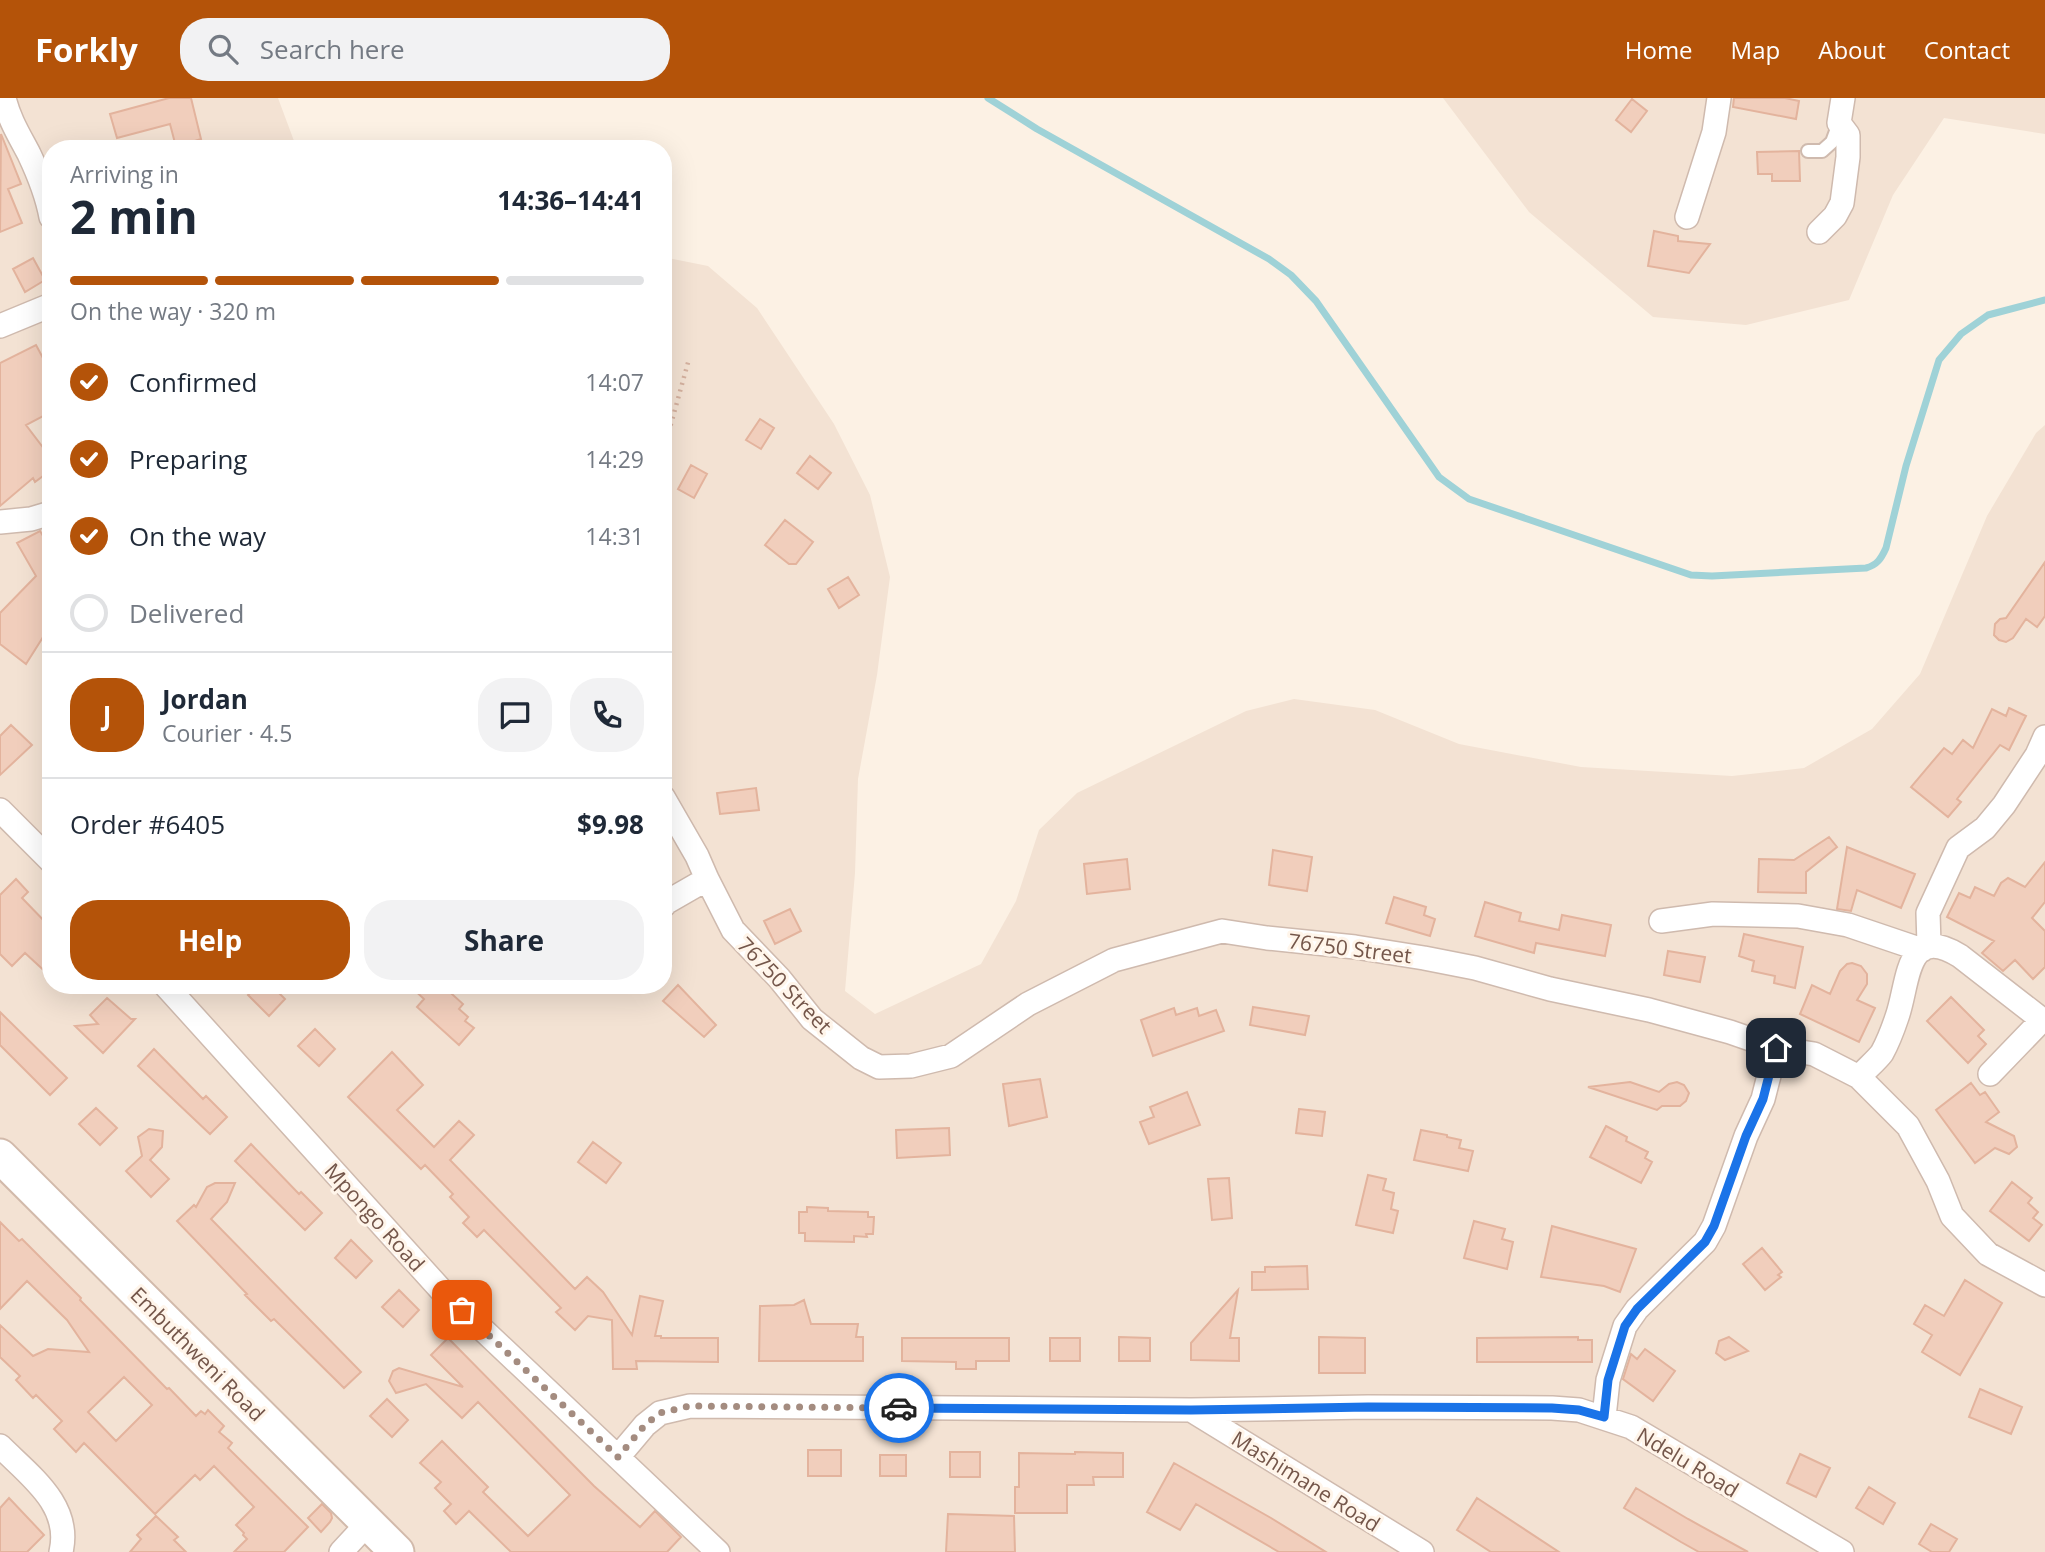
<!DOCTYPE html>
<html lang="en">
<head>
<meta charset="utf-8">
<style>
	:root { --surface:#fff; --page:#f2f2f3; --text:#1f2937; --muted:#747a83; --line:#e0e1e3; --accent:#b45309 }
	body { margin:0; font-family:"Open Sans",sans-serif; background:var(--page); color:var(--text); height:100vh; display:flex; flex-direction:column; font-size:26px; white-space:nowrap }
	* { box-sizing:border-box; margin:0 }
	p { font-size:23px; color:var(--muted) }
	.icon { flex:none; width:38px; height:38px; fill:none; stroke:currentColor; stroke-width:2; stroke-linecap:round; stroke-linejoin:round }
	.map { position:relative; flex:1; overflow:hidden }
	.drawer { position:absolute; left:42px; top:42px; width:630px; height:854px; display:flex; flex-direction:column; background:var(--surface); border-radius:28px; box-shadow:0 7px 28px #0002 }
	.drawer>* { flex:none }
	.pin { position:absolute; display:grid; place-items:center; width:60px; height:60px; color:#fff; margin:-30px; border-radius:14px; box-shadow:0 4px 10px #0006 }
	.courier { position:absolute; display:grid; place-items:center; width:70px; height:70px; margin:-35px; border:5px solid #1a73e8; border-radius:50%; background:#fff; color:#222; box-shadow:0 2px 9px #0007 }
	.overview em { font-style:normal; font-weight:700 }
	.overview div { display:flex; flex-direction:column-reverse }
	.overview { display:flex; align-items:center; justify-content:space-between; height:119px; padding:0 28px }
	h1 { font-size:46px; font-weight:700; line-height:52px }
	.bar { display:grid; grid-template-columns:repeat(4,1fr); gap:10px 7px; align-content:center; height:84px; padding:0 28px }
	.bar i { height:9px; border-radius:5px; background:var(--line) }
	.bar .on { background:var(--accent) }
	.bar p { grid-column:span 4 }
	.line { display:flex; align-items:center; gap:18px; padding:0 28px; border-top:2px solid var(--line) }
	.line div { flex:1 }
	.round { display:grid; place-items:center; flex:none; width:74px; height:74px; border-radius:28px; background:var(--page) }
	ol { padding:0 28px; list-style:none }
	li { display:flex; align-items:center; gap:21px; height:77px }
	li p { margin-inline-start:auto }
	li .icon { padding:7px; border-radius:50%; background:var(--accent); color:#fff; stroke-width:4 }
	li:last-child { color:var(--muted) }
	li i { width:38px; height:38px; border:4px solid var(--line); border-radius:50% }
	.action { display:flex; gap:14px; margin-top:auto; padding:14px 28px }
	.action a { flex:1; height:80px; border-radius:28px; background:var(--accent); color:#fff; font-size:28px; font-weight:700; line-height:80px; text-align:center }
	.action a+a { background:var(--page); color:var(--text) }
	header { display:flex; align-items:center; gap:42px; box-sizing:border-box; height:98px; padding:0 35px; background:var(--accent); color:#fff }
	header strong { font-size:33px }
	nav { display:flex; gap:38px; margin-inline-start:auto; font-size:24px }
	.search { width:490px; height:63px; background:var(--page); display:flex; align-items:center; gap:18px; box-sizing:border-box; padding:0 24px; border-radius:28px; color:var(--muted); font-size:26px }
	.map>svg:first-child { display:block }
</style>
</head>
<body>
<header>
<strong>Forkly</strong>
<div class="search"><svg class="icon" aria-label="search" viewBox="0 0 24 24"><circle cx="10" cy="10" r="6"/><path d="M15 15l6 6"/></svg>Search here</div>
<nav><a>Home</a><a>Map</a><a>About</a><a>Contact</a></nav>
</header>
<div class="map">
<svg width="2045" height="1454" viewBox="0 0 2045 1454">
	<rect width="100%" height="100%" fill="#fcf1e4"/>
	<path fill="#f3e2d3" d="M 0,0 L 278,0 L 297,51 L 51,51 L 51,887 L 663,887 L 663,159 L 708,168 L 757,210 L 834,326 L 870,397 L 890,479 L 877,577 L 858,681 L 855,775 L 845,893 L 875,916 L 981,866 L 1016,803 L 1039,732 L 1077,695 L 1246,613 L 1294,601 L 1375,612 L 1459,646 L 1581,669 L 1732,678 L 1804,670 L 1872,631 L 1920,576 L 1987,418 L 2036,335 L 2045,327 L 2045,1454 L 0,1454 Z
		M 1443,0 L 2045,0 L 2045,36 L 1944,20 L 1893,97 L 1849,202 L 1746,227 L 1653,219 L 1529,114 Z"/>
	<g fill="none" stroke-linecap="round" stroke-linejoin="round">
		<path stroke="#9fd2d7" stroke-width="7" d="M 988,0 L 1037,31 L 1269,161 L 1291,177 L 1316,203 L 1439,379 L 1469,401 L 1691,477 L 1712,478 L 1866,470 C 1877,467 1881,461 1886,450 L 1906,368 L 1939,262 L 1961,236 L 1988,217 L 2045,202"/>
	</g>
	<path fill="#f1cebc" stroke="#e3b39d" stroke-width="2" fill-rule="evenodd" d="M 169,0 L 191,0 L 201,41 L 176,49 L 170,26 L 117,40 L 110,16 Z
		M 1734,0 L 1785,0 L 1799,3 L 1796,21 L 1733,9 Z
		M 1632,1 L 1647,13 L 1631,34 L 1616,22 Z
		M 1,36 L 21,86 L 8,91 L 22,125 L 0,134 Z
		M 1799,53 L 1800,83 L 1772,83 L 1772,76 L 1758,76 L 1757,54 Z
		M 1654,133 L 1678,138 L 1678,143 L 1710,146 L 1689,175 L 1648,168 Z
		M 33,160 L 45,182 L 25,194 L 13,171 Z
		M 36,247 L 51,275 L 51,314 L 26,327 L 51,360 L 51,372 L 35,384 L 33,380 L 0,408 L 0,265 Z
		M 760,321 L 774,330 L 761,351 L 746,342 Z
		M 810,358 L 831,375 L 818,391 L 797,375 Z
		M 691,367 L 707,376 L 694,400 L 678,391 Z
		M 785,422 L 813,444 L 796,466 L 789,466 L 765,447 Z
		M 40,433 L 51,451 L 51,531 L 45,536 L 26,566 L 0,546 L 0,515 L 36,478 L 17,445 Z
		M 2045,464 L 2045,518 L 2037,529 L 2026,521 L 2013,540 L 2006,544 L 1999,542 L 1994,537 L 1995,526 L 2000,521 L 2006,520 Z
		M 848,479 L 859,497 L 839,510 L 828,491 Z
		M 2009,610 L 2026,618 L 2009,652 L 2000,647 L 1957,701 L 1961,704 L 1948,719 L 1911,689 L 1944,650 L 1952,656 L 1963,642 L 1973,650 L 1992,611 L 2006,618 Z
		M 11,627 L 32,647 L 0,677 L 0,638 Z
		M 756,690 L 759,712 L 720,716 L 717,695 Z
		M 1829,739 L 1837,749 L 1806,774 L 1806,795 L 1758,794 L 1759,761 L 1794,762 Z
		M 1847,749 L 1915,776 L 1901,810 L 1857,792 L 1851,813 L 1837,811 Z
		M 1273,752 L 1312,759 L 1307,793 L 1269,787 Z
		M 1127,761 L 1130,791 L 1087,796 L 1084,766 Z
		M 2045,764 L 2045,804 L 2032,820 L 2045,833 L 2045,869 L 2033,881 L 2015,862 L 2003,873 L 1982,855 L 1994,843 L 1947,819 L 1959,795 L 1970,800 L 1975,789 L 1994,798 L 2001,785 L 2008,780 L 2025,789 Z
		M 16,781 L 28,794 L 22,800 L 51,830 L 51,879 L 25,855 L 12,868 L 0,856 L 0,797 Z
		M 1394,799 L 1426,809 L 1424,817 L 1435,821 L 1430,838 L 1386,825 Z
		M 1485,804 L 1521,815 L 1519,823 L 1559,832 L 1562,817 L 1611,827 L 1605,858 L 1536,845 L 1534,855 L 1475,838 Z
		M 790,811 L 801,833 L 775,846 L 764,823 Z
		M 1744,836 L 1803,849 L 1795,890 L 1774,885 L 1775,878 L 1752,873 L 1754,863 L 1739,858 Z
		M 1668,853 L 1705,859 L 1700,884 L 1664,877 Z
		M 1852,865 L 1861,868 L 1867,876 L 1867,886 L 1857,902 L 1875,910 L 1859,944 L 1800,916 L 1812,887 L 1830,896 L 1840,873 L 1847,866 Z
		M 258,887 L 271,887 L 285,901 L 269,918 L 248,897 Z
		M 409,887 L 442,887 L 463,906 L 459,911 L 468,919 L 465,923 L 474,930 L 459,947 L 417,909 L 424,901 Z
		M 678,887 L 716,927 L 704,939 L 663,903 Z
		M 1951,899 L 1984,932 L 1978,938 L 1986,946 L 1968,965 L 1927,923 Z
		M 107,900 L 131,921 L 135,921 L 103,955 L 75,928 L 98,926 L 90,917 Z
		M 1253,909 L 1309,918 L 1305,937 L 1250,927 Z
		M 1174,910 L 1176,917 L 1197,910 L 1199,918 L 1216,912 L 1224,933 L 1153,958 L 1141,922 Z
		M 0,914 L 67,980 L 50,997 L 0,947 Z
		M 315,931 L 335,951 L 319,968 L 298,948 Z
		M 154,951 L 203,1001 L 206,998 L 227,1019 L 210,1036 L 138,968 Z
		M 392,954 L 423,987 L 397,1012 L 434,1049 L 459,1023 L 474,1037 L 450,1062 L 575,1191 L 587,1179 L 603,1194 L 632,1237 L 640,1198 L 663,1203 L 655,1238 L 661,1238 L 661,1240 L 718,1240 L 718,1264 L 636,1263 L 637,1271 L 613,1271 L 612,1222 L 588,1218 L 575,1232 L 556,1214 L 561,1210 L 484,1132 L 477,1139 L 463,1125 L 469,1119 L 450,1099 L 453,1096 L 425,1067 L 421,1071 L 348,999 Z
		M 1040,981 L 1047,1019 L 1009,1028 L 1003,986 Z
		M 1630,984 L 1659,994 L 1669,986 L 1677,984 L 1684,987 L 1689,995 L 1686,1003 L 1680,1008 L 1662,1008 L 1657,1012 L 1588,989 Z
		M 1971,985 L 1980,997 L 1985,994 L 1999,1014 L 1986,1024 L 2014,1038 L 2017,1049 L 2009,1056 L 1995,1050 L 1975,1065 L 1936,1012 Z
		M 1187,994 L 1200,1027 L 1149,1046 L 1140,1024 L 1154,1019 L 1150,1009 Z
		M 96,1010 L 117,1030 L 100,1047 L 79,1026 Z
		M 1299,1011 L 1325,1014 L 1322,1038 L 1296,1035 Z
		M 1606,1028 L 1627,1039 L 1626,1043 L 1648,1054 L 1645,1060 L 1652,1064 L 1641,1085 L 1590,1059 Z
		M 949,1030 L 950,1057 L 897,1060 L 896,1032 Z
		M 149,1031 L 163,1033 L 162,1049 L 150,1062 L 169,1081 L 151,1099 L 126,1073 L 142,1058 L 138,1039 Z
		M 1421,1032 L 1447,1037 L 1447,1039 L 1461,1042 L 1459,1050 L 1473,1053 L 1468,1073 L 1414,1062 Z
		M 593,1044 L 621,1065 L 606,1085 L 578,1064 Z
		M 251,1046 L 299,1096 L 301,1094 L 322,1115 L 305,1132 L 235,1063 Z
		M 1368,1077 L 1386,1081 L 1383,1092 L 1394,1095 L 1391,1111 L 1398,1113 L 1393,1135 L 1356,1127 Z
		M 1229,1080 L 1232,1120 L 1212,1122 L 1208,1081 Z
		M 2012,1084 L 2032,1100 L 2028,1105 L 2038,1114 L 2033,1120 L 2042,1127 L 2029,1143 L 1990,1113 Z
		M 215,1085 L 235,1085 L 227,1104 L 211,1121 L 361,1274 L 344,1290 L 274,1221 L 271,1223 L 245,1197 L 247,1196 L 177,1123 L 194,1107 L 196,1109 L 207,1089 Z
		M 807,1109 L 828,1110 L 828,1113 L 868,1114 L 868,1119 L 874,1119 L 873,1136 L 866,1136 L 867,1139 L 854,1138 L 854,1144 L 805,1143 L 805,1135 L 799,1135 L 799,1114 L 807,1114 Z
		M 1474,1123 L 1505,1131 L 1502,1141 L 1513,1144 L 1507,1171 L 1464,1160 Z
		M 0,1124 L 19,1143 L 22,1141 L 81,1200 L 80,1202 L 167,1291 L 169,1290 L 196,1318 L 201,1313 L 205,1316 L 208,1312 L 224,1328 L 219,1334 L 232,1345 L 228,1350 L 308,1429 L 284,1454 L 234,1454 L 247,1441 L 243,1437 L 244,1435 L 236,1427 L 254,1409 L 214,1368 L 200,1382 L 195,1377 L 155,1416 L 84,1345 L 76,1354 L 54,1331 L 62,1323 L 36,1297 L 33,1300 L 16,1282 L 20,1278 L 0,1259 L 0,1227 L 33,1258 L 48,1251 L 89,1254 L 67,1222 L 27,1183 L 0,1211 ZM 124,1279 L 152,1307 L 116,1343 L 88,1314 Z
		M 1552,1128 L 1636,1151 L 1620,1194 L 1604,1188 L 1541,1179 Z
		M 351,1142 L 372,1163 L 356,1180 L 335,1160 Z
		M 1762,1150 L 1782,1174 L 1778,1177 L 1781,1179 L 1765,1192 L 1743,1166 Z
		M 1307,1168 L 1308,1191 L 1252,1192 L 1252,1174 L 1265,1174 L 1265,1169 Z
		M 1965,1182 L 2002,1205 L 1960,1277 L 1922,1254 L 1932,1237 L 1914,1226 L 1925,1207 L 1944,1218 Z
		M 399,1192 L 419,1212 L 403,1229 L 382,1209 Z
		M 1238,1192 L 1230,1240 L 1239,1240 L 1239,1263 L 1191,1262 L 1191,1245 Z
		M 804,1202 L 811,1226 L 858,1226 L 856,1239 L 863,1239 L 863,1263 L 759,1263 L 760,1208 L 794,1207 Z
		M 1119,1239 L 1150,1240 L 1150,1263 L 1119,1263 Z
		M 1319,1239 L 1365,1240 L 1365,1275 L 1319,1275 Z
		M 1578,1239 L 1578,1242 L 1592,1242 L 1592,1264 L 1477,1264 L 1477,1240 Z
		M 1729,1239 L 1748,1253 L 1725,1262 L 1716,1255 L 1719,1243 Z
		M 448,1240 L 594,1388 L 640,1429 L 655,1413 L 681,1439 L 667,1454 L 511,1454 L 469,1413 L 456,1426 L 444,1413 L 451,1406 L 435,1390 L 441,1384 L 420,1365 L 442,1343 L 488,1389 L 483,1394 L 528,1438 L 570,1397 L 478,1304 L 462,1320 L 426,1286 L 396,1295 L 389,1283 L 393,1273 L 399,1270 L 463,1289 L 431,1257 Z
		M 902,1240 L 1009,1240 L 1009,1263 L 976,1263 L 976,1271 L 956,1271 L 956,1264 L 902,1263 Z
		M 1050,1240 L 1080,1240 L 1080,1263 L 1050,1263 Z
		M 1645,1251 L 1675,1273 L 1653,1303 L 1623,1281 L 1631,1256 L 1637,1261 Z
		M 1980,1291 L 2022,1309 L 2011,1336 L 1969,1319 Z
		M 387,1301 L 408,1322 L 392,1339 L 370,1318 Z
		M 808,1352 L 841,1352 L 841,1378 L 808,1378 Z
		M 950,1354 L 980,1354 L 980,1379 L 950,1379 Z
		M 1075,1354 L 1123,1355 L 1123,1379 L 1093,1379 L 1094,1387 L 1067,1387 L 1067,1415 L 1015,1415 L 1015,1389 L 1019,1389 L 1019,1355 L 1075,1356 Z
		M 1800,1356 L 1830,1370 L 1816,1399 L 1787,1385 Z
		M 880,1357 L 906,1357 L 906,1378 L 880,1378 Z
		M 1174,1365 L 1271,1420 L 1326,1454 L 1279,1454 L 1196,1406 L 1180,1432 L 1147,1414 Z
		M 1869,1389 L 1895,1405 L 1883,1426 L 1856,1410 Z
		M 1636,1390 L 1688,1421 L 1748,1454 L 1699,1454 L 1681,1444 L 1624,1410 Z
		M 9,1400 L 44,1437 L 27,1454 L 0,1454 L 0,1410 Z
		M 1477,1400 L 1559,1454 L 1491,1454 L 1457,1432 Z
		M 322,1406 L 331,1415 L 332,1420 L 330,1424 L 321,1434 L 308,1420 Z
		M 948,1416 L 1014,1418 L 1015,1454 L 946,1454 Z
		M 156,1418 L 178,1439 L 174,1442 L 186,1454 L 130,1454 L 141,1441 L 137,1437 Z
		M 1931,1426 L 1957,1441 L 1949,1454 L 1932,1454 L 1919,1446 Z"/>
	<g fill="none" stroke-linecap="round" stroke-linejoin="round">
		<g stroke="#cfbaae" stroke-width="16">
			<path id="lane" d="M 1808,53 L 1822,53 L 1832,44 L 1839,25"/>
		</g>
		<g stroke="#cfbaae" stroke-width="26">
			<path id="street" d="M 4,0 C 9,21 19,37 29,56 C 38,75 47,97 51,119
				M 1687,119 L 1714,34 L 1719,0
				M 1819,134 L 1835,118 L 1842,105 L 1848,59 L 1848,37 L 1839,25 L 1843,0
				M 0,228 L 51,207
				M 0,424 L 31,421 L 51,415
				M 663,699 L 697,758 L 707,781 L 733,832 L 779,880 L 812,921 L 861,960 L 879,969 L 911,968 L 951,958 L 1028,906 L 1114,862 L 1222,833 L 1267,840 L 1355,849 L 1424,860 L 1475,870 L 1550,891 L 1649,912 L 1730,934 L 1776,950 L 1763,1001 L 1746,1038 L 1714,1128 L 1705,1144 L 1637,1211 L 1625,1228 L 1608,1282 L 1604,1319
				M 0,712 L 51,763
				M 663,808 L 667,804 L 707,781
				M 1661,823 L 1713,816 L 1798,818 L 1848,827 L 1922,852
				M 1929,847 L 1928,815 L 1958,750 L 1985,730 L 2004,707 L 2037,657 L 2045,639
				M 165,887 L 442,1193 L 718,1454
				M 1776,950 L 1814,956 L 1859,979 L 1908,1028 L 1938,1083 L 1952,1118 L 1988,1156 L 2045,1187
				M 1990,976 L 2042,922
				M 1859,979 C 1866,971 1876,963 1882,955 C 1888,944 1893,931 1897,919 C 1909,886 1905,824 1960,858 L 2045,924
				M 1191,1312 L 1422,1454
				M 0,1348 C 30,1378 72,1407 61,1454
				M 618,1359 L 645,1327 L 660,1315 L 690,1308 L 1191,1312 L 1368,1309 L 1552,1310 L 1579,1312 L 1631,1329 L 1842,1454
				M 341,1454 L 368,1425"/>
		</g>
		<g stroke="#d2baab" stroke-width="37">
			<path id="secondary" d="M 0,1058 L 397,1454"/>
		</g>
		<path stroke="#d5b19f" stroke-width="4.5" stroke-dasharray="2 5" stroke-linecap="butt" d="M 663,339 L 671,326 L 689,261"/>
		<use href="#lane" stroke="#fff" stroke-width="12"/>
		<use href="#street" stroke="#fff" stroke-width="23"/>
		<use href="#secondary" stroke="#fff" stroke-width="33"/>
	</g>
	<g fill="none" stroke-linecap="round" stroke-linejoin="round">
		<path stroke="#a48c80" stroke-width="7" stroke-dasharray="0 12.6" d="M 462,1212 L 618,1359 L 645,1327 L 660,1315 L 690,1308 L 899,1310"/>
		<path stroke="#1a73e8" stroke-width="9" d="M 899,1310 L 1191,1312 L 1368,1309 L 1552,1310 L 1579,1312 L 1604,1319 L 1608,1282 L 1625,1228 L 1637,1211 L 1705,1144 L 1714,1128 L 1746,1038 L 1763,1001 L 1776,950"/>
	</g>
	<g text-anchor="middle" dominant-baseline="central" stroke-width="6" stroke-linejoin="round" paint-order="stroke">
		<g font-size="21" fill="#74564a" stroke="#fff5ea">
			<text transform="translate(1350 850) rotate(7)">76750 Street</text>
			<text transform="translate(785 887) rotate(46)">76750 Street</text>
			<text transform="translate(375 1119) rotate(48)">Mpongo Road</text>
			<text transform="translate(198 1256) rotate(45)">Embuthweni Road</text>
			<text transform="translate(1688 1364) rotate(31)">Ndelu Road</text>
			<text transform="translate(1306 1383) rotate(32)">Mashimane Road</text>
		</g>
	</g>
</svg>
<div class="pin" style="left:462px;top:1212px;background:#ea580c"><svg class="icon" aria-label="bag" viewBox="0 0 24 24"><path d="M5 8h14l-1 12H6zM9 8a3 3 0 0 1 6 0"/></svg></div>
<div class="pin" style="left:1776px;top:950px;background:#1f2937"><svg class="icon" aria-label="home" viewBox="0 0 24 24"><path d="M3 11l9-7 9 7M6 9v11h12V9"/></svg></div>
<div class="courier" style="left:899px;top:1310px"><svg class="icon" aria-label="car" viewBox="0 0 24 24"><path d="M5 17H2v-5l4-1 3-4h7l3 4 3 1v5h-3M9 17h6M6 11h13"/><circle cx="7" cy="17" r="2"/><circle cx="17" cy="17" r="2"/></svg></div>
<section class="drawer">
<div class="overview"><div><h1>2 min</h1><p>Arriving in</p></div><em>14:36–14:41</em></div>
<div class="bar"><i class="on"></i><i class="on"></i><i class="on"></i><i></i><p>On the way · 320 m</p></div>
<ol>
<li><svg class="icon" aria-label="check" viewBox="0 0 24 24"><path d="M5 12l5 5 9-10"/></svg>Confirmed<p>14:07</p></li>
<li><svg class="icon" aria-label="check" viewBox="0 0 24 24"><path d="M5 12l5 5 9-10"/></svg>Preparing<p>14:29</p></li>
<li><svg class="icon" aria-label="check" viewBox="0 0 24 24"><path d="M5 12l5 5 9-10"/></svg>On the way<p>14:31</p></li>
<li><i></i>Delivered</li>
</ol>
<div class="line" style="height:126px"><b class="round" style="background:var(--accent);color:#fff">J</b><div><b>Jordan</b><p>Courier · 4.5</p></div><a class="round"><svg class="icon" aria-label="chat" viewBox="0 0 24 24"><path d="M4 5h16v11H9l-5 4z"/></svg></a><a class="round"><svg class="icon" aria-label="phone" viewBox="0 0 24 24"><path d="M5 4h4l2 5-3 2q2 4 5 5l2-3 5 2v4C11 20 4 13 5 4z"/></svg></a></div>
<div class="line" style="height:91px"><div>Order #6405</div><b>$9.98</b></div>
<div class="action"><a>Help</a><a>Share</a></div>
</section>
</div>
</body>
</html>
